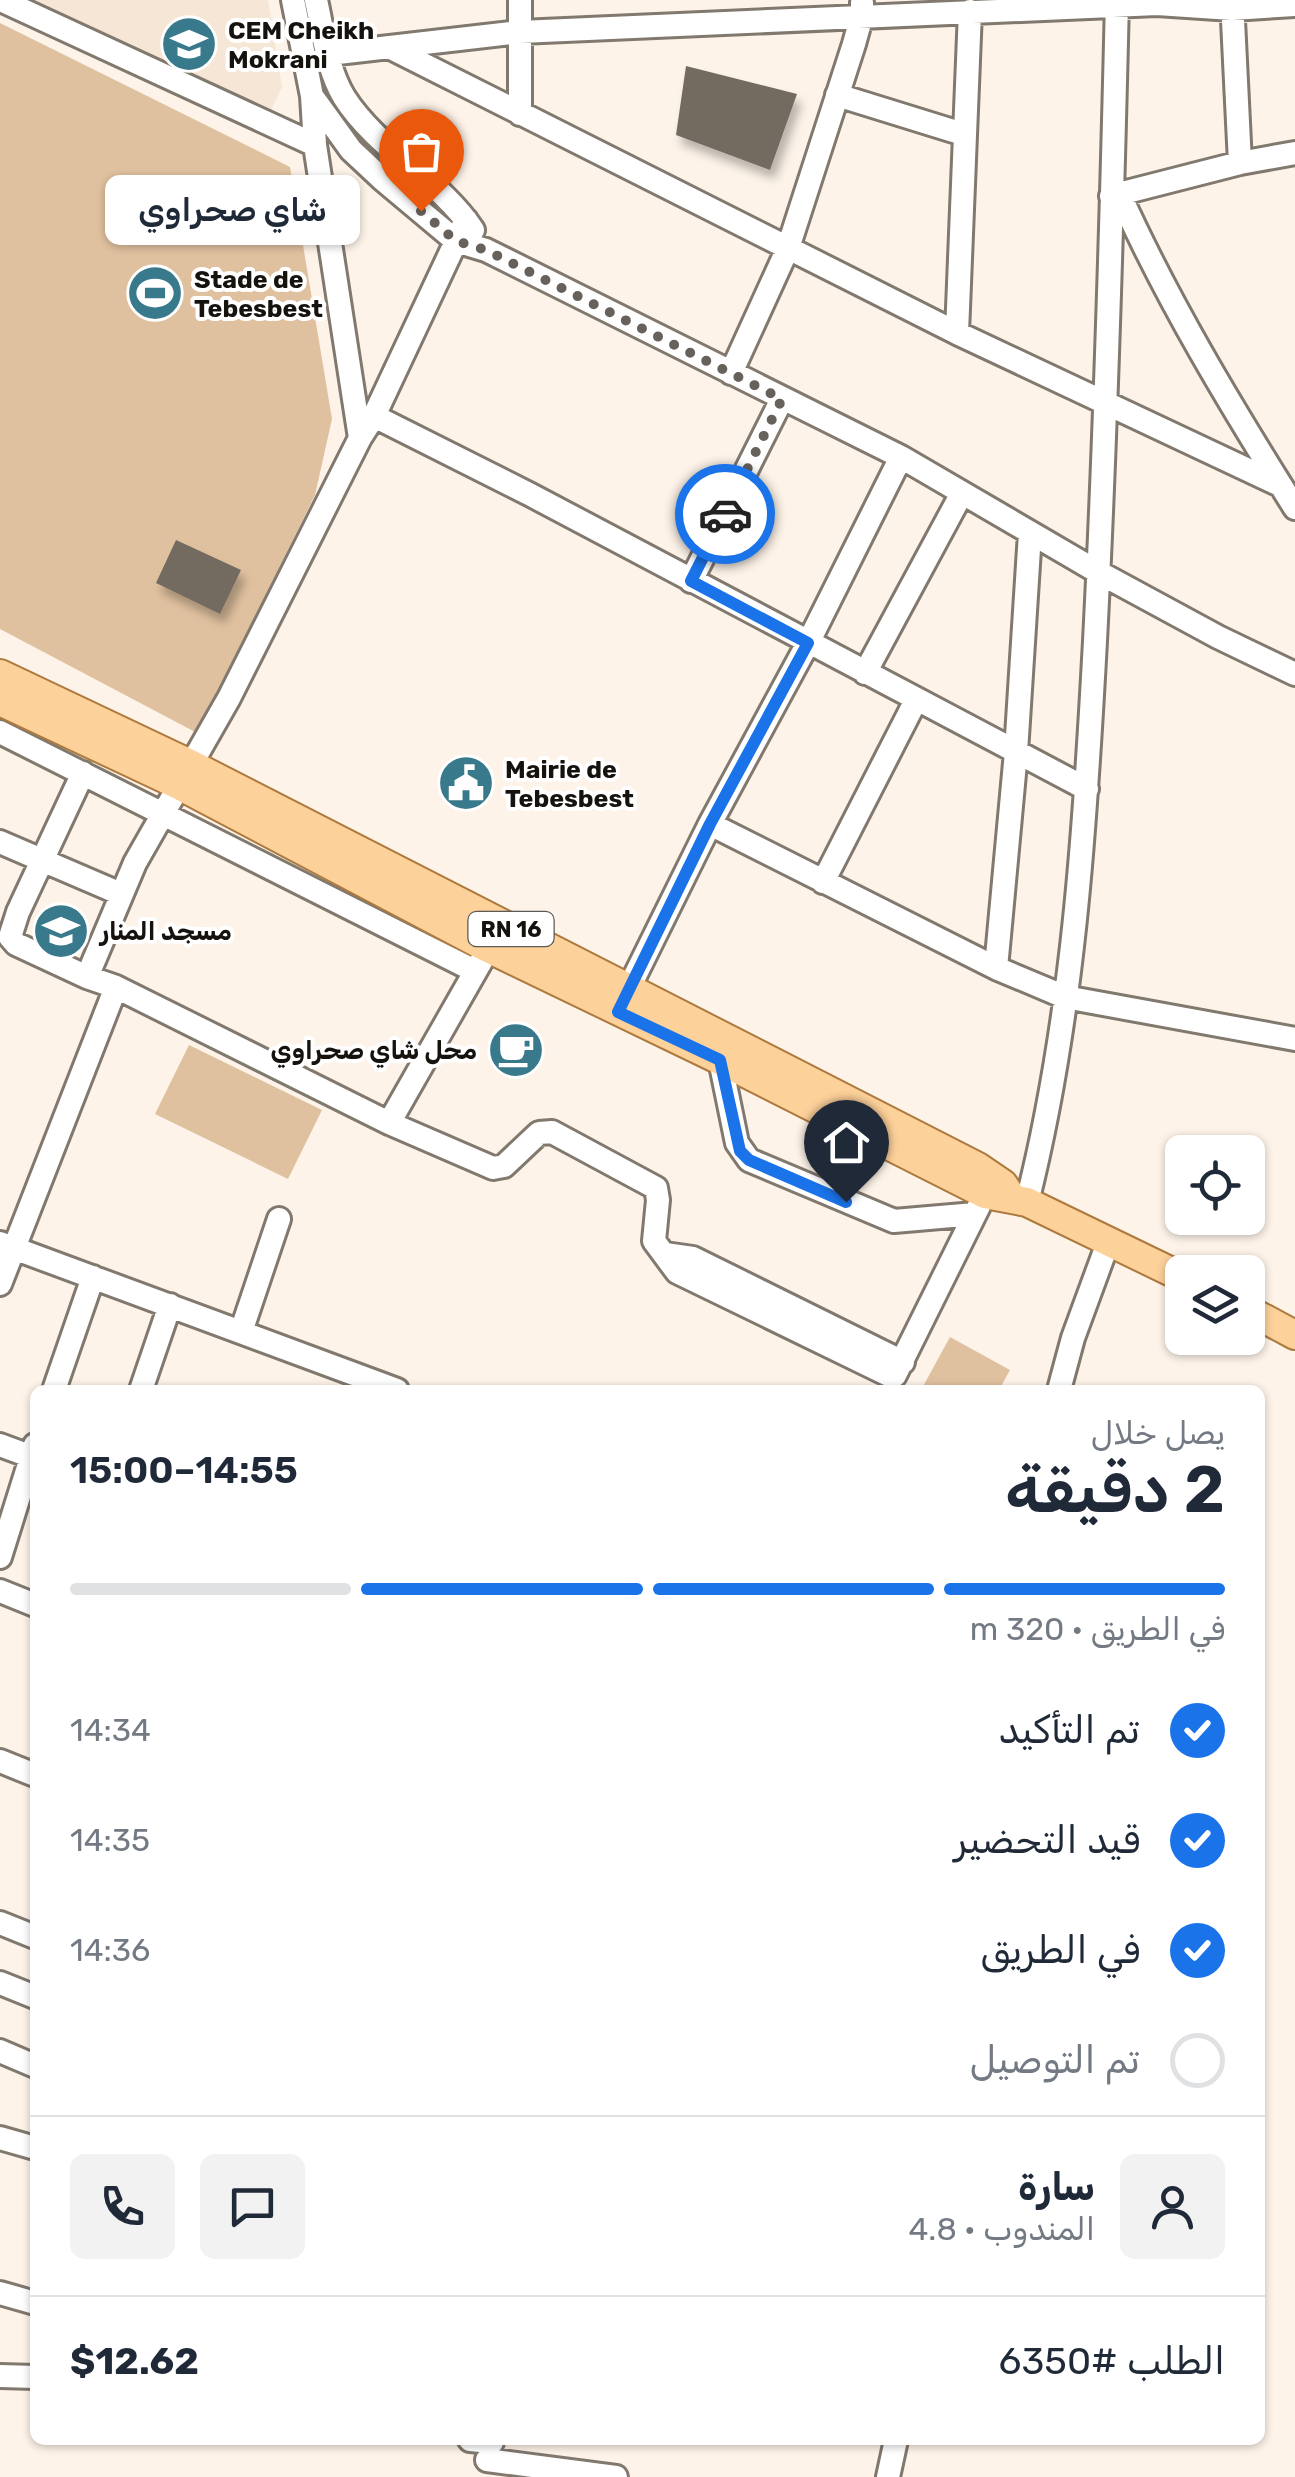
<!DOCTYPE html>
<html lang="ar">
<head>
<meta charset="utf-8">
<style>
	:root { --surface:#fff; --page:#f2f2f3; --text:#1f2937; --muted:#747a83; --line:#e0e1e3; --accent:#1a73e8 }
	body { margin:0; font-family:Rubik,Cairo,sans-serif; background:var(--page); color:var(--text); direction:rtl; height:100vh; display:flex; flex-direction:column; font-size:38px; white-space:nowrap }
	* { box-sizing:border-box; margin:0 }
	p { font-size:32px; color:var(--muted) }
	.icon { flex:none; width:55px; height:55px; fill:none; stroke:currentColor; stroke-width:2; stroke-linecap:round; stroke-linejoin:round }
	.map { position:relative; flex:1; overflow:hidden; direction:ltr }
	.panel { position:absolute; left:30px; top:1385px; width:1235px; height:1060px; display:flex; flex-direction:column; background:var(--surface); border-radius:15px; box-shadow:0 2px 8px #0004; direction:rtl }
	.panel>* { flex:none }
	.tools { position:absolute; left:1165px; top:1135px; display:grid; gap:20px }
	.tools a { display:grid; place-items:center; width:100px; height:100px; border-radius:15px; background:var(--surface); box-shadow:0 2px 8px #0004; font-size:50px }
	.pin { position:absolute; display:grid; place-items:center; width:85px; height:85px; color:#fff; margin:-102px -42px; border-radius:50% 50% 50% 0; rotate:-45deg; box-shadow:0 0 10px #0007 }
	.pin .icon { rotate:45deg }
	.courier { position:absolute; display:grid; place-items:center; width:100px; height:100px; margin:-50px; border:8px solid #1a73e8; border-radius:50%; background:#fff; color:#222; box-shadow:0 2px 12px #0007 }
	.bubble { position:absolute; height:70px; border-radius:15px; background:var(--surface); box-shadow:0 2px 8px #0004; font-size:32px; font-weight:600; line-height:70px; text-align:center; direction:rtl }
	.head em { font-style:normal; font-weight:600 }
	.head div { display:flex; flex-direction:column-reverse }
	.head { display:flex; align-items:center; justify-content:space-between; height:170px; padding:0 40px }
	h1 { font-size:65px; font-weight:600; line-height:75px }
	.bar { display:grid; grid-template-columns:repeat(4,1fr); gap:15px 10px; align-content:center; height:120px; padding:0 40px }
	.bar i { height:12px; border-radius:8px; background:var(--line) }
	.bar .selected { background:var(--accent) }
	.bar p { grid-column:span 4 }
	.line { display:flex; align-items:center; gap:25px; padding:0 40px; border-top:2px solid var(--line) }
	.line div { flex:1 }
	.round { display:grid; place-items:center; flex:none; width:105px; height:105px; border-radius:15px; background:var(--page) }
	ol { padding:0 40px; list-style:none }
	li { display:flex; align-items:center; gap:30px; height:110px }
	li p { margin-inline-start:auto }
	li .icon { padding:10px; border-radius:50%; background:var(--accent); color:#fff; stroke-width:4 }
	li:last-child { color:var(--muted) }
	li i { width:55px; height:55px; border:5px solid var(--line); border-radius:50% }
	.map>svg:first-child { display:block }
</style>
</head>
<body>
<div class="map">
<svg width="1295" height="2477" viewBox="0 0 1295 2477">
	<defs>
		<filter id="shadow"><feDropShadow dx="5" dy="9" stdDeviation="5" flood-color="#0004"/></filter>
	</defs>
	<rect width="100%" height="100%" fill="#fdf3e8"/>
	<path fill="#f6e6d5" d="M 13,0 L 268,0 L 282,87 L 269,114 Z"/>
	<path fill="#e0c19f" d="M 0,23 L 290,167 L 332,419 L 315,495 L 197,733 L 0,629 Z
		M 189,1045 L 322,1110 L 288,1179 L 155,1114 Z
		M 950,1337 L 1010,1370 L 999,1390 L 921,1390 Z"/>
	<path fill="#736a60" filter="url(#shadow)" d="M 686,66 L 797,94 L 770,170 L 676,135 Z
		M 176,540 L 241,570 L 220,614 L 156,583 Z"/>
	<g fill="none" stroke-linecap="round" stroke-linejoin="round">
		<g stroke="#81786e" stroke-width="28">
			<path id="minor" d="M 1,0 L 315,145
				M 293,0 L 312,96 L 315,145 L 360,438
				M 316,0 C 323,31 327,69 344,97 C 377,149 439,179 473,230
				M 520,0 L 520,114
				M 1232,0 L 1240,163
				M 389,47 L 957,333 L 1280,485
				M 329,54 L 520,32 L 1157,4 L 1232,9 L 1295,5
				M 837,95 L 963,134
				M 312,96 L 351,150 L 382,179 L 456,241 L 486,250 L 901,457 L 1098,572 L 1218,637 L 1295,674
				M 1119,193 C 1168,302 1231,406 1295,508
				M 1111,196 L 1240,163 L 1295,153
				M 957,333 L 970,11
				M 731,373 L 788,248 L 854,44 L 862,15 L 862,3
				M 374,416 L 531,495 L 1087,789
				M 691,581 L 782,399
				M 865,673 L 962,493
				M 0,732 L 475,971
				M 83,773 L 18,912 L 10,937 L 16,944 L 87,977
				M 710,824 L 996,968 L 1065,997 L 1295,1039
				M 0,842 L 121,894
				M 823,882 L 916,700
				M 996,968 L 1016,752 L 1030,533
				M 116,987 L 389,1123 L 493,1168 L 504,1166 L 539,1133 L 552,1132 L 656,1188 L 658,1200 L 654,1241 L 677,1272 L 893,1377
				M 621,1004 L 710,824 L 808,643 L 901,457
				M 720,1060 L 737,1143 L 749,1160 L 894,1221 L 975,1214
				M 389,1123 L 483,958
				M 1027,1202 C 1073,1020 1085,829 1095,641 C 1106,428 1112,214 1117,0
				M 0,1243 L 397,1390
				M 665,1254 L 693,1258 L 903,1362
				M 0,1284 L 116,987 L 87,977 L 135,863 L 229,698 L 360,438 L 374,416 L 466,220
				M 241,1332 L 279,1219
				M 895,1375 L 979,1206
				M 54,1390 L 93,1277
				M 141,1390 L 170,1305
				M 1059,1390 L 1073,1338 L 1109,1240
				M 0,1445 L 35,1458
				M 0,1557 L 35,1445
				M 0,1591 L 35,1605
				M 0,1761 L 35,1775
				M 0,1923 L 35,1937
				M 0,1983 L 35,1997
				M 0,2051 L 35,2066
				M 0,2138 L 35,2148
				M 0,2293 L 35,2303
				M 0,2376 L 35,2377
				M 470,2440 L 492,2442
				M 487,2460 L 616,2477
				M 888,2477 L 896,2440"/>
		</g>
		<g stroke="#ac7a3e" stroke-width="32">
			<path id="major" d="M 0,674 L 192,765 L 978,1167 L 1003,1184 L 1012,1198
				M 0,701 L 179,785 L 488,948 L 720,1060 L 985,1194 L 1027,1202 L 1182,1277
				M 1248,1310 L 1295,1335"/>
		</g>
		<use href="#minor" stroke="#fff" stroke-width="22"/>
		<use href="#major" stroke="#fdd19a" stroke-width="28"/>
	</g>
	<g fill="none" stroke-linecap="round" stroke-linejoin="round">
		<path stroke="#67615b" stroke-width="10" stroke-dasharray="0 18" d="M 421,211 L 456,241 L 486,250 L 782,399 L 725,514"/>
		<path stroke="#1a73e8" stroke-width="12" d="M 725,514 L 691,581 L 808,643 L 710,824 L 618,1012 L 720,1060 L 740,1151 L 749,1160 L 846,1202"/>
	</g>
	<defs>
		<g id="school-disc" transform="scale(2.875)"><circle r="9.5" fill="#38798b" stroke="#fff"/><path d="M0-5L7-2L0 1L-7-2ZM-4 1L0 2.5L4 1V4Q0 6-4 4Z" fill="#fff"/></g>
		<g id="stadium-disc" transform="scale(2.875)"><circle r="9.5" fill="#38798b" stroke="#fff"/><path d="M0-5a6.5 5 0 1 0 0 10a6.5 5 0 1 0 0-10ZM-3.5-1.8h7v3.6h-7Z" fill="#fff"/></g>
		<g id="civic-disc" transform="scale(2.875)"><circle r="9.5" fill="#38798b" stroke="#fff"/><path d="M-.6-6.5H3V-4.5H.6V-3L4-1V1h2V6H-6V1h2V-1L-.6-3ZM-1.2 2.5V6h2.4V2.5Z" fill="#fff"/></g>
		<g id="cafe-disc" transform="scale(2.875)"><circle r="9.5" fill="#38798b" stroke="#fff"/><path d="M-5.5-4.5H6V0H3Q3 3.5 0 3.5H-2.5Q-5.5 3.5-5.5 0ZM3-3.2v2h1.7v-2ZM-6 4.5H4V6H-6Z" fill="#fff"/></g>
	</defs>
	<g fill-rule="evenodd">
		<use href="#school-disc" x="189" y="44"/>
		<use href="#stadium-disc" x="155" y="293"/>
		<use href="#civic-disc" x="466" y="783"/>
		<use href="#school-disc" x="61" y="931"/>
		<use href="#cafe-disc" x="516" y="1050"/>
	</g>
	<g text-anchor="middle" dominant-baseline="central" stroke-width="8" stroke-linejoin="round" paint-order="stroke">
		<rect fill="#fff" stroke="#5c5a57" stroke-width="2.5" x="468.5" y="912" width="85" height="34" rx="8"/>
		<g font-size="22" font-weight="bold" fill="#16130f">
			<text x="511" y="929">RN 16</text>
		</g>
		<g font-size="25" font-weight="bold" fill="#16130f" stroke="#fff" text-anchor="start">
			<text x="228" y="30">CEM Cheikh<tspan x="228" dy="29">Mokrani</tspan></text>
			<text x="194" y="279">Stade de<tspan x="194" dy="29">Tebesbest</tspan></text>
			<text x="505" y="769">Mairie de<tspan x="505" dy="29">Tebesbest</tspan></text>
			<text x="100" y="931">مسجد المنار</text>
			<text x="477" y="1050" text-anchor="end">محل شاي صحراوي</text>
		</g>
	</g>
</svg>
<div class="tools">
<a><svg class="icon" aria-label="locate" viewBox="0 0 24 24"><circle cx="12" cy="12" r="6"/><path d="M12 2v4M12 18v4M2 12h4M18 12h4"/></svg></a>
<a><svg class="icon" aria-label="layers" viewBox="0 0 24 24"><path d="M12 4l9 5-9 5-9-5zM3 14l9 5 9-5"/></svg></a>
</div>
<div class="pin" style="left:421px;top:211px;background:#ea580c"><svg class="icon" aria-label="bag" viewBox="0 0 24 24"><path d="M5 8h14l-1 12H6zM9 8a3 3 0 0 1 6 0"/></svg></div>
<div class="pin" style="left:846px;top:1202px;background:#1f2937"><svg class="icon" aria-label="home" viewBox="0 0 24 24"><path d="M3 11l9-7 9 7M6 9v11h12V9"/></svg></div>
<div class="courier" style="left:725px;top:514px"><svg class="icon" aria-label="car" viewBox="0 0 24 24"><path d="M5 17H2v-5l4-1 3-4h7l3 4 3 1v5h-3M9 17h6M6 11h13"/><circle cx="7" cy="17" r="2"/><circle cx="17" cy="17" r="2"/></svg></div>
<div class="bubble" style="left:105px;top:175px;width:255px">شاي صحراوي</div>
<section class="panel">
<div class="head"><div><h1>2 دقيقة</h1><p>يصل خلال</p></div><em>14:55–15:00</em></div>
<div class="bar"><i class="selected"></i><i class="selected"></i><i class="selected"></i><i></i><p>في الطريق · 320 m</p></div>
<ol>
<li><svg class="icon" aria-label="check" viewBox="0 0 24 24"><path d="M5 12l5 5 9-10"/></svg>تم التأكيد<p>14:34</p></li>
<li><svg class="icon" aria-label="check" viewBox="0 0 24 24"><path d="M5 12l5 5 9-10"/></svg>قيد التحضير<p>14:35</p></li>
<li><svg class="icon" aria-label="check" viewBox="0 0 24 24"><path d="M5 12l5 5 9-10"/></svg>في الطريق<p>14:36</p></li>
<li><i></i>تم التوصيل</li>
</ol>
<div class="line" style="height:180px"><a class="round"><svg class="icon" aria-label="person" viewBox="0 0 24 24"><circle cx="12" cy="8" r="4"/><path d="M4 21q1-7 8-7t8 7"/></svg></a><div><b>سارة</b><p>المندوب · 4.8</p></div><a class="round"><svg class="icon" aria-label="chat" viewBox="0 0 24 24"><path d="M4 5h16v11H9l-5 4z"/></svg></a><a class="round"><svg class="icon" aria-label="phone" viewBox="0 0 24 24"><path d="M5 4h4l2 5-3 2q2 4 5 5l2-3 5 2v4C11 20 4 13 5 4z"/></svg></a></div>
<div class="line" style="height:130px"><div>الطلب #6350</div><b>$12.62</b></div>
</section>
</div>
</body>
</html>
